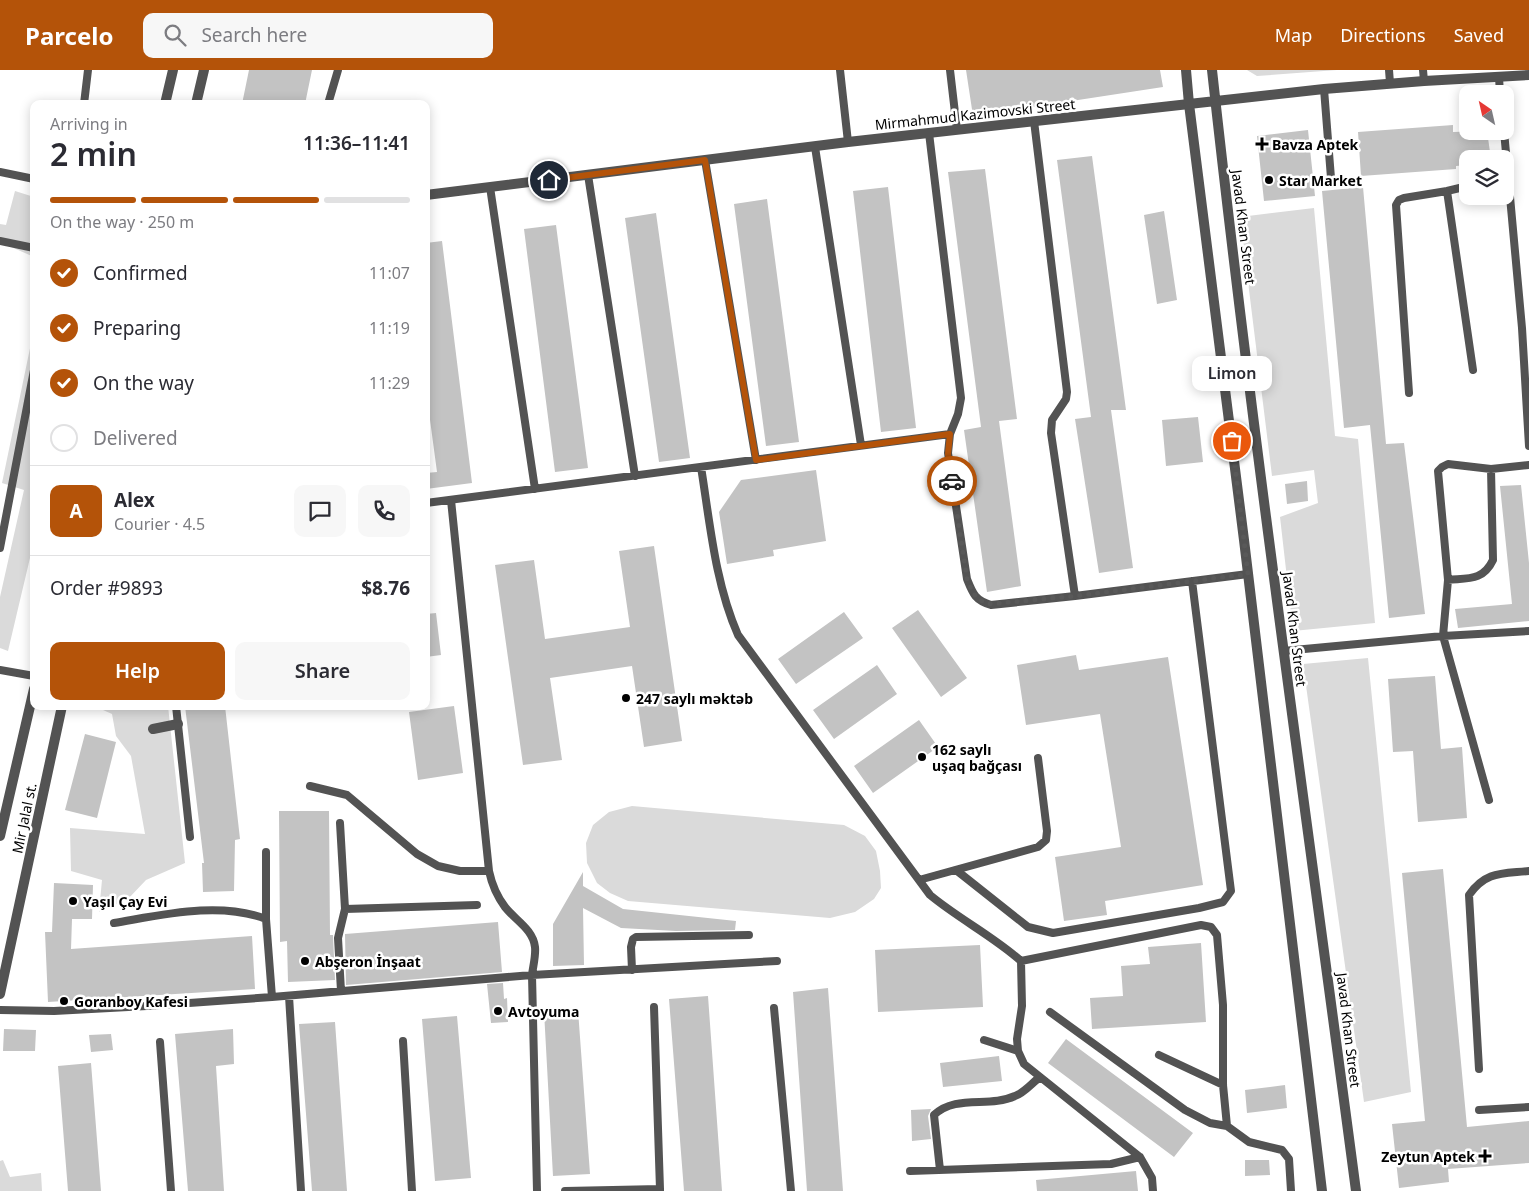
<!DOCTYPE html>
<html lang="en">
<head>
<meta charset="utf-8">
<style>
	:root { --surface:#fff; --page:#f7f7f7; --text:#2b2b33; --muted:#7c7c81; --line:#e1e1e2; --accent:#b45309 }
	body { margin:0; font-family:"Noto Sans",sans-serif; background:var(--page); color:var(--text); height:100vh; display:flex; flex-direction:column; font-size:19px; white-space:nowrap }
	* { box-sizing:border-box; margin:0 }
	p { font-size:16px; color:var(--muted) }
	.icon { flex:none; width:28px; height:28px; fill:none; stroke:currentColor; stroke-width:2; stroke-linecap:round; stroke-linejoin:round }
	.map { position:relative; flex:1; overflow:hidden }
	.drawer { position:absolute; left:30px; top:30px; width:400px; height:610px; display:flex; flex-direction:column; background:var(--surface); border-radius:10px; box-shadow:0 2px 12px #0003 }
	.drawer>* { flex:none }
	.needle { width:32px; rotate:326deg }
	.fabs { position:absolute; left:1459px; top:15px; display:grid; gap:10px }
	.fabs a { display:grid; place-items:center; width:55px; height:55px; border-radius:10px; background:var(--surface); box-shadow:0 2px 12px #0003; font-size:25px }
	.pin { position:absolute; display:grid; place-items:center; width:42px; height:42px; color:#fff; margin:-21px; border:2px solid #fff; border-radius:50%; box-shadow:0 1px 5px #0007 }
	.courier { position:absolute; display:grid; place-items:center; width:50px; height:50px; margin:-25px; border:4px solid #b45309; border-radius:50%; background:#fff; color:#222; box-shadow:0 1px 6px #0007 }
	.bubble { position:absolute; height:35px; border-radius:10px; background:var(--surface); box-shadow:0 2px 12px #0003; font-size:16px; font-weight:600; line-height:35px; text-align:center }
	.overview em { font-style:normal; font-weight:600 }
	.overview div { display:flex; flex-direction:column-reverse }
	.overview { display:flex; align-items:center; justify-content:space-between; height:85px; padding:0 20px }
	h1 { font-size:32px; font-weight:600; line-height:38px }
	.bar { display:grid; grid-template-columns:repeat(4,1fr); gap:8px 5px; align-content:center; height:60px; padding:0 20px }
	.bar i { height:6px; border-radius:4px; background:var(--line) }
	.bar .current { background:var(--accent) }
	.bar p { grid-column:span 4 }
	.line { display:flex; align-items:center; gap:12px; padding:0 20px; border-top:1px solid var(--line) }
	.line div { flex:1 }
	.round { display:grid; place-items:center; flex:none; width:52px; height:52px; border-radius:10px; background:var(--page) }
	ol { padding:0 20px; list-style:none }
	li { display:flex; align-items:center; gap:15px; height:55px }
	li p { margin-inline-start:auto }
	li .icon { padding:5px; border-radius:50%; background:var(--accent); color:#fff; stroke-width:4 }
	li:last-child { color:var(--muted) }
	li i { width:28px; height:28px; border:2px solid var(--line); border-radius:50% }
	.cta { display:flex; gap:10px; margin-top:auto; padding:10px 20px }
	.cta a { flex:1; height:58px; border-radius:10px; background:var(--accent); color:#fff; font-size:20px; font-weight:600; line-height:58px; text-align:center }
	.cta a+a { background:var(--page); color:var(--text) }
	header { display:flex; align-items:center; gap:30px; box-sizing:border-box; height:70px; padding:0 25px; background:var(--accent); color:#fff }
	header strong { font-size:24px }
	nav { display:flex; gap:28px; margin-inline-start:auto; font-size:18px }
	.search { width:350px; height:45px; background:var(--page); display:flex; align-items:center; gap:12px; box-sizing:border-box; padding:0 18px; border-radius:10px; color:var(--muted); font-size:19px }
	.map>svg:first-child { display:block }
</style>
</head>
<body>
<header>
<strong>Parcelo</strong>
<div class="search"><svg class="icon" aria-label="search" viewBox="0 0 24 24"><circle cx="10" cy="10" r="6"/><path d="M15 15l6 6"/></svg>Search here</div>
<nav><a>Map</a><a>Directions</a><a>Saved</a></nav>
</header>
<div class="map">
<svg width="1529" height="1121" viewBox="0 0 1529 1121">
	<rect width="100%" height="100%" fill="#fff"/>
	<path fill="#dadada" d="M 1247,0 L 1337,0 L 1257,6 Z
		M 15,121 L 34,127 L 34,187 L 9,176 L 0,174 L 0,154 L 6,155 Z
		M 1314,138 L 1335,366 L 1358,369 L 1375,553 L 1293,561 L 1280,447 L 1318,433 L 1314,400 L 1272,406 L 1240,147 Z
		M 34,259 L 34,471 L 8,581 L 0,578 L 0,527 L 24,420 L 2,413 Z
		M 1368,588 L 1411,1022 L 1364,1032 L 1303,594 Z
		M 94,636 L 168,636 L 185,793 L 146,810 L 128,829 L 99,842 L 102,810 L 71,801 L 70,758 L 145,764 L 131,686 L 116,666 L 112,644 Z
		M 632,736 L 844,755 L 865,766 L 876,781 L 880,801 L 881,818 L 874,829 L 855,842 L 830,848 L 628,831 L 610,823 L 597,813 L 587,793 L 586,773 L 593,755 L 609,742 Z
		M 3,1090 L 10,1107 L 41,1103 L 42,1121 L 0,1121 L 0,1091 Z"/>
	<path fill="#c3c3c3" d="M 249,0 L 312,0 L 305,34 L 242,34 Z
		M 966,0 L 1160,0 L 1163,17 L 973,46 Z
		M 1453,55 L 1453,62 L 1487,61 L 1491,89 L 1468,89 L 1468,95 L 1456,96 L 1456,99 L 1361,106 L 1358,62 Z
		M 1308,60 L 1315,126 L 1264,131 L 1257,66 Z
		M 1092,86 L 1126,340 L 1111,340 L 1133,498 L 1099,503 L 1075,349 L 1091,347 L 1057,90 Z
		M 985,99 L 1017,349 L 999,351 L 1021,516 L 987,522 L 964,360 L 981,357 L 948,102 Z
		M 888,117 L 916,358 L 881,362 L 853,121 Z
		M 1363,117 L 1386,374 L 1404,373 L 1425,544 L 1389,548 L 1370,355 L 1344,358 L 1322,121 Z
		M 767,129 L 799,372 L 766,376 L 734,134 Z
		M 1164,141 L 1177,230 L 1157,234 L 1144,145 Z
		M 656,143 L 690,388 L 659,392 L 625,148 Z
		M 556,155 L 588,398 L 555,402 L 524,159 Z
		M 442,171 L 472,413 L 426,419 L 426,403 L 437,402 L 426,320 L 426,173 Z
		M 1198,347 L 1203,392 L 1166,396 L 1162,350 Z
		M 816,400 L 826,471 L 773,480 L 774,486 L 727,494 L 719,442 L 741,410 Z
		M 1307,411 L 1308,431 L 1287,434 L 1285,414 Z
		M 1521,415 L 1529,493 L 1529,551 L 1458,558 L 1455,539 L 1512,534 L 1500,416 Z
		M 654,476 L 682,671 L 644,677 L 632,596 L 550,608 L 562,690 L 523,695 L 495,495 L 534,490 L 545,569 L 630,557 L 619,481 Z
		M 918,540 L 967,608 L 941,627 L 892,558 Z
		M 844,542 L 863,568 L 796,614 L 778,589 Z
		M 436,543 L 441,585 L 426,587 L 426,544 Z
		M 1076,585 L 1079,600 L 1168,587 L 1203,815 L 1105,831 L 1107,845 L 1064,851 L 1055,787 L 1121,777 L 1100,644 L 1026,655 L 1017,595 Z
		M 877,595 L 897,624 L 834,669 L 813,640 Z
		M 1435,606 L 1441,679 L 1462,677 L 1467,748 L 1418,752 L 1413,681 L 1393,682 L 1388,609 Z
		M 185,636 L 225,636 L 240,769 L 235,770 L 234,821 L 203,822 L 202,793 L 204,793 Z
		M 454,636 L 463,703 L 418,710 L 409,642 Z
		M 919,650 L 938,677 L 873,723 L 854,696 Z
		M 85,664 L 116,672 L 97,748 L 65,740 Z
		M 279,741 L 329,741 L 330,865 L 333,865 L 335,910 L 288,912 L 287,871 L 280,872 Z
		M 1443,799 L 1467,1057 L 1529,1051 L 1529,1093 L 1448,1099 L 1449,1112 L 1399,1118 L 1392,1054 L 1425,1051 L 1402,803 Z
		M 583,802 L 583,816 L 623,839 L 736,851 L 735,860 L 676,861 L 621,858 L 583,838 L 584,895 L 553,896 L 553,854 Z
		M 54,813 L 93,815 L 92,849 L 72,849 L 71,879 L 252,866 L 255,919 L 48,932 L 45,862 L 52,862 Z
		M 498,852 L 502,902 L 346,915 L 345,864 Z
		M 1201,873 L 1206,952 L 1092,959 L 1090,928 L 1123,926 L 1121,896 L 1150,894 L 1148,877 Z
		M 980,875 L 983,937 L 878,942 L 875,880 Z
		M 503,913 L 504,929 L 507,928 L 508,952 L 491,953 L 487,914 Z
		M 828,918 L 843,1121 L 807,1121 L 793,922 Z
		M 708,926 L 722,1121 L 684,1121 L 669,929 Z
		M 578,940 L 590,1104 L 553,1106 L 544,941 Z
		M 457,946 L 471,1108 L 435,1111 L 422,949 Z
		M 335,952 L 347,1121 L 312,1121 L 299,954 Z
		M 4,959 L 36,960 L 35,981 L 3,981 Z
		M 233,959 L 234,994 L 216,996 L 224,1121 L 188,1121 L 175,964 Z
		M 111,964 L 113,980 L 91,982 L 89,965 Z
		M 1066,969 L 1193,1063 L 1174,1087 L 1048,993 Z
		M 999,986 L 1002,1011 L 943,1017 L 940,993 Z
		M 91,993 L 101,1121 L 68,1121 L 58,996 Z
		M 1285,1015 L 1287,1038 L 1247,1043 L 1245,1020 Z
		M 931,1039 L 928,1046 L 931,1069 L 912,1071 L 911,1040 Z
		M 1245,1090 L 1269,1090 L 1270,1105 L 1245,1106 Z
		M 1136,1101 L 1138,1121 L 1037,1121 L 1036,1110 Z"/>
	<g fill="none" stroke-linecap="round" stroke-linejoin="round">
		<path stroke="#535353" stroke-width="8" d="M 840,0 L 848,72
			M 950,0 L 957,60
			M 1389,0 L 1390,13
			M 1423,0 L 1424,11
			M 1499,7 L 1500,24
			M 1324,19 L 1331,108
			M 84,34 L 88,0
			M 328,34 L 338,0
			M 1034,51 L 1067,322 L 1066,329 L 1052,350 L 1051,363 L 1075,526 L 1248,504
			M 1504,61 L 1522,258 L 1529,376
			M 929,63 L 961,328 L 958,344 L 950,364
			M 815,77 L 861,375
			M 705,90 L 756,390
			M 0,102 L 34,109
			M 588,105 L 635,406
			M 490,117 L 535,419
			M 1447,121 L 1473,300
			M 0,171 L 34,178
			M 1409,323 L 1396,135 L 1399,130 L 1404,128 L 1447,121 L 1468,116
			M 701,397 C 710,453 715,513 738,565 L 930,825 C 959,849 993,866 1021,891 L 1022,936 L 1017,969 L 1018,981 L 1024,994 L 1140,1087 L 1152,1108 L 1153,1121
			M 451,430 L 489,801 C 492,815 496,825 505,837 C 515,850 533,859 535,877 C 536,886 533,896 532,905 L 537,1121
			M 426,433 L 950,364 L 948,383 L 967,509 C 973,524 975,530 991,535 L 1075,526
			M 0,478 L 34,300
			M 1448,510 C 1468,508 1483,511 1493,490 L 1491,399
			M 1283,581 L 1443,566 L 1448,510 L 1438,401 L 1442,397 L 1448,394 L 1491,399 L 1529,395
			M 0,600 L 34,606
			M 176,636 L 190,767
			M 310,716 L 347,725 L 417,784 L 438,796 L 460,801 L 489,801
			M 1489,730 L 1443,566 L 1529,561
			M 340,753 L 345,839 L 338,868 L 341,921
			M 266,782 L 266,849
			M 956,800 L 1028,857 L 1053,863 L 1199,838 L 1223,832 L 1231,821 L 1192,511
			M 919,810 L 1038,777 L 1046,770 L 1047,761 L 1038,688
			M 345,839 L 477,835
			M 114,853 C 162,845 219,831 266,849 L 272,927
			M 1021,891 L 1201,855 L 1211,857 L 1217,865 L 1223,935 L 1223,1015 L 1227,1056 L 1249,1072 L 1282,1080 L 1289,1089 L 1291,1121
			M 632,900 L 631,877 L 633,869 L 636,867 L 749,865
			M 289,926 L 301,1121
			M 654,937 L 660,1119
			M 774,938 L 791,1121
			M 0,940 L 54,941 L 147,936 L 272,927 L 532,905 L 777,891
			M 1050,942 L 1185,1040 L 1210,1053 L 1227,1056
			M 984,970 L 1018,981
			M 403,971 L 412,1121
			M 160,972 L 171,1121
			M 1159,985 L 1223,1015
			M 1479,999 L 1469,825 C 1486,801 1502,804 1529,801
			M 1479,1040 L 1529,1037
			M 940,1100 L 934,1045 C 956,1024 989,1038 1015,1026 C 1024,1023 1032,1013 1040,1007
			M 910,1101 L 1111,1094 L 1140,1087
			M 565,1121 L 660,1119 L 660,1121"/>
		<path stroke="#535353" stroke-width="10" d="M 426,125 L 848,72 L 1189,34
			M 153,659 L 178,654"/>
		<path stroke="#535353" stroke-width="10" d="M 1186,0 L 1189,34 L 1244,470 L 1322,1121
			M 1212,0 C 1253,375 1307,748 1356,1121
			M 165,34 L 173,0
			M 196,34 L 204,0
			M 1189,34 L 1324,19 L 1424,11 L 1529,5
			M 0,766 L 34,619
			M 0,924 L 62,636"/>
	</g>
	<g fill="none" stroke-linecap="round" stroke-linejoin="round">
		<path stroke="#595959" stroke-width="5" stroke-dasharray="0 9" d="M 952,411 L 967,509 C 973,524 975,530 991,534 L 1075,526 L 1248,504 L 1232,371"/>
		<path stroke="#b45309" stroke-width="6" d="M 549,110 L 705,90 L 756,390 L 950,364 L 948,384 L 952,411"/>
	</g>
	<g fill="#000" stroke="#fff" stroke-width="2">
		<path d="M1259.5 66.5h5v5h5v5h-5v5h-5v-5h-5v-5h5z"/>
		<circle cx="1269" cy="110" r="5"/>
		<circle cx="626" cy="628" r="5"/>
		<circle cx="922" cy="687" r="5"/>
		<circle cx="73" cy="831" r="5"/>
		<circle cx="305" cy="891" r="5"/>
		<circle cx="64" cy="931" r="5"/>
		<circle cx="498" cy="941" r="5"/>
		<path d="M1482.5 1078.5h5v5h5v5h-5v5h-5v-5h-5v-5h5z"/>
	</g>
	<g text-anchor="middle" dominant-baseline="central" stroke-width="5" stroke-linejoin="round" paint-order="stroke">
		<g font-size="14" fill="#000" stroke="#fff">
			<text transform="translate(975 44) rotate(-6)">Mirmahmud Kazimovski Street</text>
			<text transform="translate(1244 157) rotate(83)">Javad Khan Street</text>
			<text transform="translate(1295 559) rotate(83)">Javad Khan Street</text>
			<text transform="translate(24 748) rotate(-78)">Mir Jalal st.</text>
			<text transform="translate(1349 960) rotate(83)">Javad Khan Street</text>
		</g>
		<g font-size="14" font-weight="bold" fill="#000" stroke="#fff" text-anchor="start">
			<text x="1272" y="74">Bavza Aptek</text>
			<text x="1279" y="110">Star Market</text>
			<text x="636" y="628">247 saylı məktəb</text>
			<text x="932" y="679">162 saylı<tspan x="932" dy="16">uşaq bağçası</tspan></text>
			<text x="83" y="831">Yaşıl Çay Evi</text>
			<text x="315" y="891">Abşeron İnşaat</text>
			<text x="74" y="931">Goranboy Kafesi</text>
			<text x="508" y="941">Avtoyuma</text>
			<text x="1475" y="1086" text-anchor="end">Zeytun Aptek</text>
		</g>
	</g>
</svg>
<div class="fabs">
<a><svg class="needle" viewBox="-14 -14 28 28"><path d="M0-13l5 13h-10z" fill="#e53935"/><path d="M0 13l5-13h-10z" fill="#7c7c81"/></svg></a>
<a><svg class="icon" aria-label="layers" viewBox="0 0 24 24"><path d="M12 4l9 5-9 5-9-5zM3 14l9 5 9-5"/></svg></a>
</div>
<div class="pin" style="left:1232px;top:371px;background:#ea580c"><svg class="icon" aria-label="bag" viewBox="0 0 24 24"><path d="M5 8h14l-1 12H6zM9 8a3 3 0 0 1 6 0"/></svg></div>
<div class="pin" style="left:549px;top:110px;background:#1f2937"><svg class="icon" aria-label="home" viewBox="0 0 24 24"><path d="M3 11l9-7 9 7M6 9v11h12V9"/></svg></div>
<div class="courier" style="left:952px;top:411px"><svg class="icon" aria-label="car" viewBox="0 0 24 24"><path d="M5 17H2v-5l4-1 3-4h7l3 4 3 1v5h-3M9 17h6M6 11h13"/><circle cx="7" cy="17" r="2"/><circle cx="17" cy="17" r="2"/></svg></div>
<div class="bubble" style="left:1192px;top:286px;width:80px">Limon</div>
<section class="drawer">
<div class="overview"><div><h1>2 min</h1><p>Arriving in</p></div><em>11:36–11:41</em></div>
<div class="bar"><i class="current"></i><i class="current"></i><i class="current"></i><i></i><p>On the way · 250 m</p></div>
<ol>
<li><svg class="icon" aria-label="check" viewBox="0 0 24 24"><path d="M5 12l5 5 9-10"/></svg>Confirmed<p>11:07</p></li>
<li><svg class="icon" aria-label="check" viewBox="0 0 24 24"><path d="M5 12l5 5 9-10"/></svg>Preparing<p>11:19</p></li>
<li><svg class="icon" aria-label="check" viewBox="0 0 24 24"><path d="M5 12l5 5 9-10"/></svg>On the way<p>11:29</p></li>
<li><i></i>Delivered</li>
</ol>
<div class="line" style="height:90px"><b class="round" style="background:var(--accent);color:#fff">A</b><div><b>Alex</b><p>Courier · 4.5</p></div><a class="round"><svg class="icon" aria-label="chat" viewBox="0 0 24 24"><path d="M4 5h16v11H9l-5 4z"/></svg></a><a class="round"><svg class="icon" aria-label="phone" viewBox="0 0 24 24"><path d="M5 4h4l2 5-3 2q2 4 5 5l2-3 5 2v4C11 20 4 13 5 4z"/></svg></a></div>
<div class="line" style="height:65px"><div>Order #9893</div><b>$8.76</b></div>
<div class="cta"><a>Help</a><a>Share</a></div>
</section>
</div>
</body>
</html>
